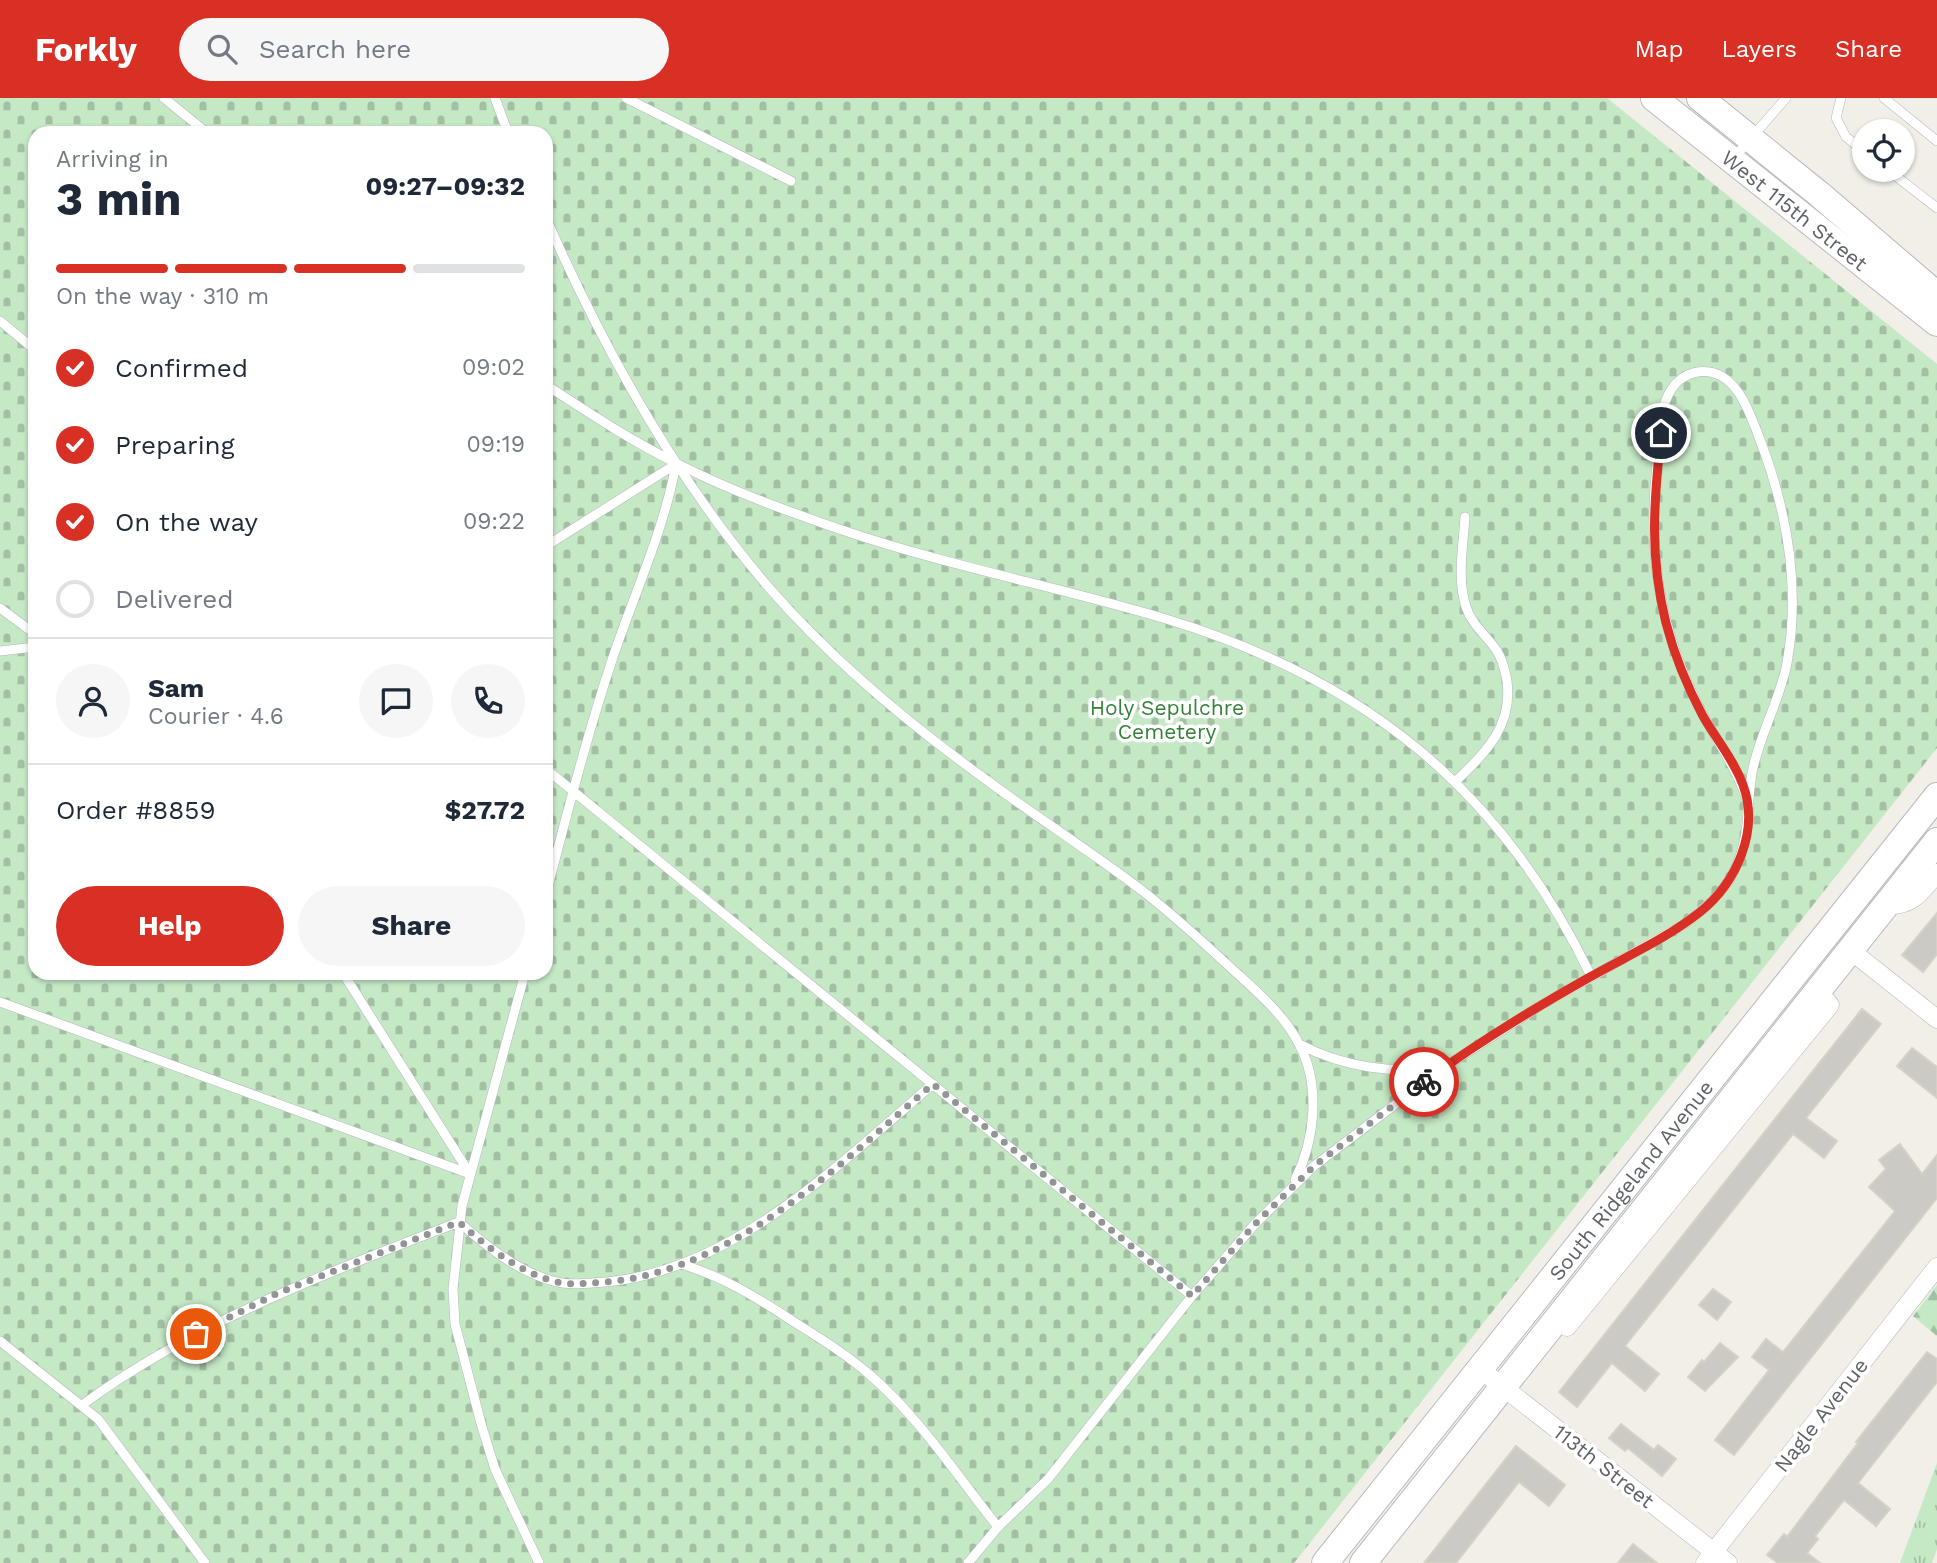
<!DOCTYPE html>
<html lang="en">
<head>
<meta charset="utf-8">
<style>
	:root { --surface:#fff; --page:#f6f6f7; --text:#1f2937; --muted:#747a83; --line:#e0e1e3; --accent:#d93025 }
	body { margin:0; font-family:"Work Sans",sans-serif; background:var(--page); color:var(--text); height:100vh; display:flex; flex-direction:column; font-size:26px; white-space:nowrap }
	* { box-sizing:border-box; margin:0 }
	p { font-size:23px; color:var(--muted) }
	.icon { flex:none; width:38px; height:38px; fill:none; stroke:currentColor; stroke-width:2; stroke-linecap:round; stroke-linejoin:round }
	.map { position:relative; flex:1; overflow:hidden }
	.sheet { position:absolute; left:28px; top:28px; width:525px; height:854px; display:flex; flex-direction:column; background:var(--surface); border-radius:21px; box-shadow:0 2px 5px #0004 }
	.sheet>* { flex:none }
	.tools { position:absolute; left:1852px; top:21px; display:grid; gap:14px }
	.tools a { display:grid; place-items:center; width:63px; height:63px; border-radius:50%; background:var(--surface); box-shadow:0 2px 5px #0004; font-size:35px }
	.pin { position:absolute; display:grid; place-items:center; width:60px; height:60px; color:#fff; margin:-30px; border:4px solid #fff; border-radius:50%; box-shadow:0 2px 7px #0007 }
	.courier { position:absolute; display:grid; place-items:center; width:70px; height:70px; margin:-35px; border:5px solid #d93025; border-radius:50%; background:#fff; color:#222; box-shadow:0 2px 9px #0007 }
	.head em { font-style:normal; font-weight:700 }
	.head div { display:flex; flex-direction:column-reverse }
	.head { display:flex; align-items:center; justify-content:space-between; height:119px; padding:0 28px }
	h1 { font-size:46px; font-weight:700; line-height:52px }
	.bar { display:grid; grid-template-columns:repeat(4,1fr); gap:10px 7px; align-content:center; height:84px; padding:0 28px }
	.bar i { height:9px; border-radius:5px; background:var(--line) }
	.bar .on { background:var(--accent) }
	.bar p { grid-column:span 4 }
	.line { display:flex; align-items:center; gap:18px; padding:0 28px; border-top:2px solid var(--line) }
	.line div { flex:1 }
	.round { display:grid; place-items:center; flex:none; width:74px; height:74px; border-radius:37px; background:var(--page) }
	ol { padding:0 28px; list-style:none }
	li { display:flex; align-items:center; gap:21px; height:77px }
	li p { margin-inline-start:auto }
	li .icon { padding:7px; border-radius:50%; background:var(--accent); color:#fff; stroke-width:4 }
	li:last-child { color:var(--muted) }
	li i { width:38px; height:38px; border:4px solid var(--line); border-radius:50% }
	.primary-button { display:flex; gap:14px; margin-top:auto; padding:14px 28px }
	.primary-button a { flex:1; height:80px; border-radius:42px; background:var(--accent); color:#fff; font-size:28px; font-weight:700; line-height:80px; text-align:center }
	.primary-button a+a { background:var(--page); color:var(--text) }
	header { display:flex; align-items:center; gap:42px; box-sizing:border-box; height:98px; padding:0 35px; background:var(--accent); color:#fff }
	header strong { font-size:33px }
	nav { display:flex; gap:38px; margin-inline-start:auto; font-size:24px }
	.search { width:490px; height:63px; background:var(--page); display:flex; align-items:center; gap:18px; box-sizing:border-box; padding:0 24px; border-radius:38px; color:var(--muted); font-size:26px }
	.map>svg:first-child { display:block }
</style>
</head>
<body>
<header>
<strong>Forkly</strong>
<div class="search"><svg class="icon" aria-label="search" viewBox="0 0 24 24"><circle cx="10" cy="10" r="6"/><path d="M15 15l6 6"/></svg>Search here</div>
<nav><a>Map</a><a>Layers</a><a>Share</a></nav>
</header>
<div class="map">
<svg width="1937" height="1465" viewBox="0 0 1937 1465">
	<defs>
		<pattern id="grass-tufts" width="24" height="20" patternUnits="userSpaceOnUse" patternTransform="scale(1.75)"><rect width="24" height="20" fill="#c5e8c5"/><path d="M3 7l-1-3M5 7V3M7 7l1-3M15 17l-1-3M17 17v-4M19 17l1-3" fill="none" stroke="#a3c0a4"/></pattern>
		<pattern id="forest-firs" width="22" height="20" patternUnits="userSpaceOnUse" patternTransform="scale(1.75)"><rect width="22" height="20" fill="#c5e8c5"/><path d="M5 1l3.5 6h-7zM16 11l3.5 6h-7z" fill="#a3c0a4"/></pattern>
		<pattern id="cemetery-stones" width="16" height="16" patternUnits="userSpaceOnUse" patternTransform="scale(1.75)"><rect width="16" height="16" fill="#c5e8c5"/><path d="M2 7V4a2 2 0 0 1 4 0v3zM10 15v-3a2 2 0 0 1 4 0v3z" fill="#a3c0a4"/></pattern>
	</defs>
	<rect width="100%" height="100%" fill="#f1efe8"/>
	<path fill="url(#grass-tufts)" d="M 1937,1365 L 1937,1451 L 1932,1465 L 1900,1465 Z"/>
	<path fill="url(#forest-firs)" d="M 1937,1187 L 1937,1238 L 1913,1218 Z"/>
	<path fill="url(#cemetery-stones)" fill-rule="evenodd" d="M 0,0 L 1607,0 L 1937,266 L 1937,650 L 1294,1465 L 0,1465 ZM 35,35 L 546,35 L 546,875 L 35,875 Z"/>
	<path fill="#cccac5" stroke="#d6d1c6" stroke-width="2" d="M 1937,815 L 1937,856 L 1923,874 L 1902,857 Z
		M 1862,911 L 1881,926 L 1806,1020 L 1837,1043 L 1824,1060 L 1793,1036 L 1625,1248 L 1659,1276 L 1645,1293 L 1612,1265 L 1577,1309 L 1559,1294 Z
		M 1912,950 L 1937,969 L 1937,1000 L 1897,968 Z
		M 1900,1046 L 1922,1076 L 1937,1057 L 1937,1100 L 1734,1357 L 1715,1342 L 1769,1272 L 1752,1259 L 1766,1241 L 1783,1254 L 1895,1113 L 1869,1089 L 1886,1071 L 1879,1062 Z
		M 1713,1191 L 1731,1204 L 1717,1222 L 1699,1207 Z
		M 1720,1245 L 1738,1259 L 1705,1293 L 1688,1279 L 1702,1262 L 1704,1264 Z
		M 1927,1254 L 1937,1261 L 1937,1284 L 1858,1385 L 1890,1411 L 1876,1428 L 1844,1402 L 1815,1438 L 1818,1441 L 1807,1455 L 1820,1465 L 1778,1465 L 1767,1457 L 1784,1436 L 1787,1439 L 1858,1345 L 1856,1344 Z
		M 1621,1326 L 1654,1352 L 1658,1347 L 1676,1361 L 1662,1378 L 1628,1350 L 1625,1353 L 1609,1340 Z
		M 1516,1348 L 1565,1387 L 1549,1408 L 1519,1384 L 1456,1465 L 1424,1465 Z
		M 1633,1446 L 1657,1465 L 1618,1465 Z"/>
	<g fill="none" stroke-linecap="round" stroke-linejoin="round">
		<g stroke="#b5b8bc" stroke-width="10">
			<path id="lane" d="M 164,0 L 207,35
				M 495,0 L 508,35
				M 626,0 L 791,83
				M 1841,0 L 1836,20 L 1846,39 L 1864,53
				M 1884,0 L 1937,43
				M 1733,61 L 1786,0
				M 1888,72 L 1937,110
				M 546,120 C 604,252 676,382 771,492 C 834,564 914,630 992,686 C 1042,723 1095,756 1144,794 C 1174,818 1202,843 1231,870 C 1255,892 1284,916 1299,946 C 1321,987 1315,1042 1295,1082
				M 0,223 L 35,252
				M 546,287 C 589,315 633,344 680,367 C 731,393 787,413 842,432 C 948,468 1059,489 1166,521 C 1364,581 1501,691 1591,878
				M 546,448 L 676,366 C 664,432 635,494 613,559 C 587,637 567,716 546,796
				M 0,510 L 35,536
				M 0,553 L 35,549
				M 546,671 L 1192,1198
				M 1456,683 C 1486,654 1513,628 1507,583 C 1505,573 1503,562 1497,553 C 1487,538 1472,527 1466,509 C 1457,481 1463,449 1465,419
				M 343,875 L 470,1076
				M 525,875 L 462,1108 L 453,1191 L 455,1226 L 482,1329 L 495,1371 L 539,1465
				M 0,904 L 470,1076
				M 1299,946 C 1343,969 1394,977 1443,968
				M 681,1166 C 722,1178 756,1199 791,1222 C 818,1239 846,1256 870,1277 C 919,1319 958,1379 998,1429
				M 0,1243 L 98,1321 L 205,1465
				M 82,1307 C 196,1223 328,1175 459,1124 C 486,1148 517,1173 553,1183 C 570,1188 588,1185 606,1184 C 734,1172 839,1066 933,986
				M 968,1465 L 998,1429 L 1048,1381 L 1192,1198 L 1255,1126 L 1314,1068 L 1446,968 L 1538,909 L 1683,827 C 1703,812 1725,794 1735,771 C 1751,737 1746,710 1752,675 C 1759,637 1780,603 1787,565 C 1801,487 1786,407 1757,334 C 1750,316 1741,290 1723,279 C 1705,268 1682,274 1671,292 C 1658,312 1660,343 1657,366 C 1647,456 1660,535 1702,615 C 1719,647 1739,673 1749,708"/>
		</g>
		<g stroke="#b5b8bc" stroke-width="19">
			<path id="street" d="M 1887,807 C 1912,809 1922,793 1937,775
				M 1850,852 L 1937,921
				M 1567,1229 L 1830,907 L 1818,893
				M 1480,1271 L 1728,1465
				M 1705,1465 L 1937,1169"/>
		</g>
		<g stroke="#b6babf" stroke-width="28">
			<g id="secondary">
				<path id="s1" d="M 1654,0 L 1937,225"/>
				<path d="M 1700,0 L 1819,96 L 1937,197"/>
				<path id="s2" d="M 1325,1465 L 1937,698"/>
				<path d="M 1363,1465 L 1937,743"/>
			</g>
		</g>
		<use href="#lane" stroke="#fff" stroke-width="9"/>
		<use href="#street" stroke="#fff" stroke-width="18"/>
		<use href="#secondary" stroke="#fff" stroke-width="26"/>
	</g>
	<g fill="none" stroke-linecap="round" stroke-linejoin="round">
		<path stroke="#929495" stroke-width="7" stroke-dasharray="0 12.6" d="M 196,1236 L 278,1195 L 459,1124 C 486,1148 517,1173 553,1183 C 571,1188 588,1185 606,1184 C 734,1173 840,1066 933,986 L 1192,1198 L 1255,1126 L 1314,1068 L 1424,984"/>
		<path stroke="#d93025" stroke-width="9" d="M 1424,984 C 1477,945 1533,911 1590,879 C 1627,858 1666,841 1700,814 C 1736,785 1760,733 1743,687 C 1734,662 1716,641 1703,618 C 1688,590 1674,556 1666,525 C 1649,457 1654,404 1661,335"/>
	</g>
	<g text-anchor="middle" dominant-baseline="central" stroke-width="7" stroke-linejoin="round" paint-order="stroke">
		<g font-size="21" fill="#5f6368" stroke="#fff">
			<text stroke="none"><textPath href="#s1" startOffset="180">West 115th Street</textPath></text>
			<text stroke="none"><textPath href="#s2" startOffset="490">South Ridgeland Avenue</textPath></text>
			<text transform="translate(1821 1317) rotate(-52)">Nagle Avenue</text>
			<text transform="translate(1604 1368) rotate(38)">113th Street</text>
		</g>
		<g font-size="21" fill="#348238" stroke="#fff">
			<text x="1167" y="609">Holy Sepulchre<tspan x="1167" dy="24">Cemetery</tspan></text>
		</g>
	</g>
</svg>
<div class="tools">
<a><svg class="icon" aria-label="locate" viewBox="0 0 24 24"><circle cx="12" cy="12" r="6"/><path d="M12 2v4M12 18v4M2 12h4M18 12h4"/></svg></a>
</div>
<div class="pin" style="left:196px;top:1236px;background:#ea580c"><svg class="icon" aria-label="bag" viewBox="0 0 24 24"><path d="M5 8h14l-1 12H6zM9 8a3 3 0 0 1 6 0"/></svg></div>
<div class="pin" style="left:1661px;top:335px;background:#1f2937"><svg class="icon" aria-label="home" viewBox="0 0 24 24"><path d="M3 11l9-7 9 7M6 9v11h12V9"/></svg></div>
<div class="courier" style="left:1424px;top:984px"><svg class="icon" aria-label="bike" viewBox="0 0 24 24"><circle cx="6" cy="16" r="4"/><circle cx="18" cy="16" r="4"/><path d="M6 16l4-8h5l3 8M10 8l3 8H6M13 5h3"/></svg></div>
<section class="sheet">
<div class="head"><div><h1>3 min</h1><p>Arriving in</p></div><em>09:27–09:32</em></div>
<div class="bar"><i class="on"></i><i class="on"></i><i class="on"></i><i></i><p>On the way · 310 m</p></div>
<ol>
<li><svg class="icon" aria-label="check" viewBox="0 0 24 24"><path d="M5 12l5 5 9-10"/></svg>Confirmed<p>09:02</p></li>
<li><svg class="icon" aria-label="check" viewBox="0 0 24 24"><path d="M5 12l5 5 9-10"/></svg>Preparing<p>09:19</p></li>
<li><svg class="icon" aria-label="check" viewBox="0 0 24 24"><path d="M5 12l5 5 9-10"/></svg>On the way<p>09:22</p></li>
<li><i></i>Delivered</li>
</ol>
<div class="line" style="height:126px"><a class="round"><svg class="icon" aria-label="person" viewBox="0 0 24 24"><circle cx="12" cy="8" r="4"/><path d="M4 21q1-7 8-7t8 7"/></svg></a><div><b>Sam</b><p>Courier · 4.6</p></div><a class="round"><svg class="icon" aria-label="chat" viewBox="0 0 24 24"><path d="M4 5h16v11H9l-5 4z"/></svg></a><a class="round"><svg class="icon" aria-label="phone" viewBox="0 0 24 24"><path d="M5 4h4l2 5-3 2q2 4 5 5l2-3 5 2v4C11 20 4 13 5 4z"/></svg></a></div>
<div class="line" style="height:91px"><div>Order #8859</div><b>$27.72</b></div>
<div class="primary-button"><a>Help</a><a>Share</a></div>
</section>
</div>
</body>
</html>
